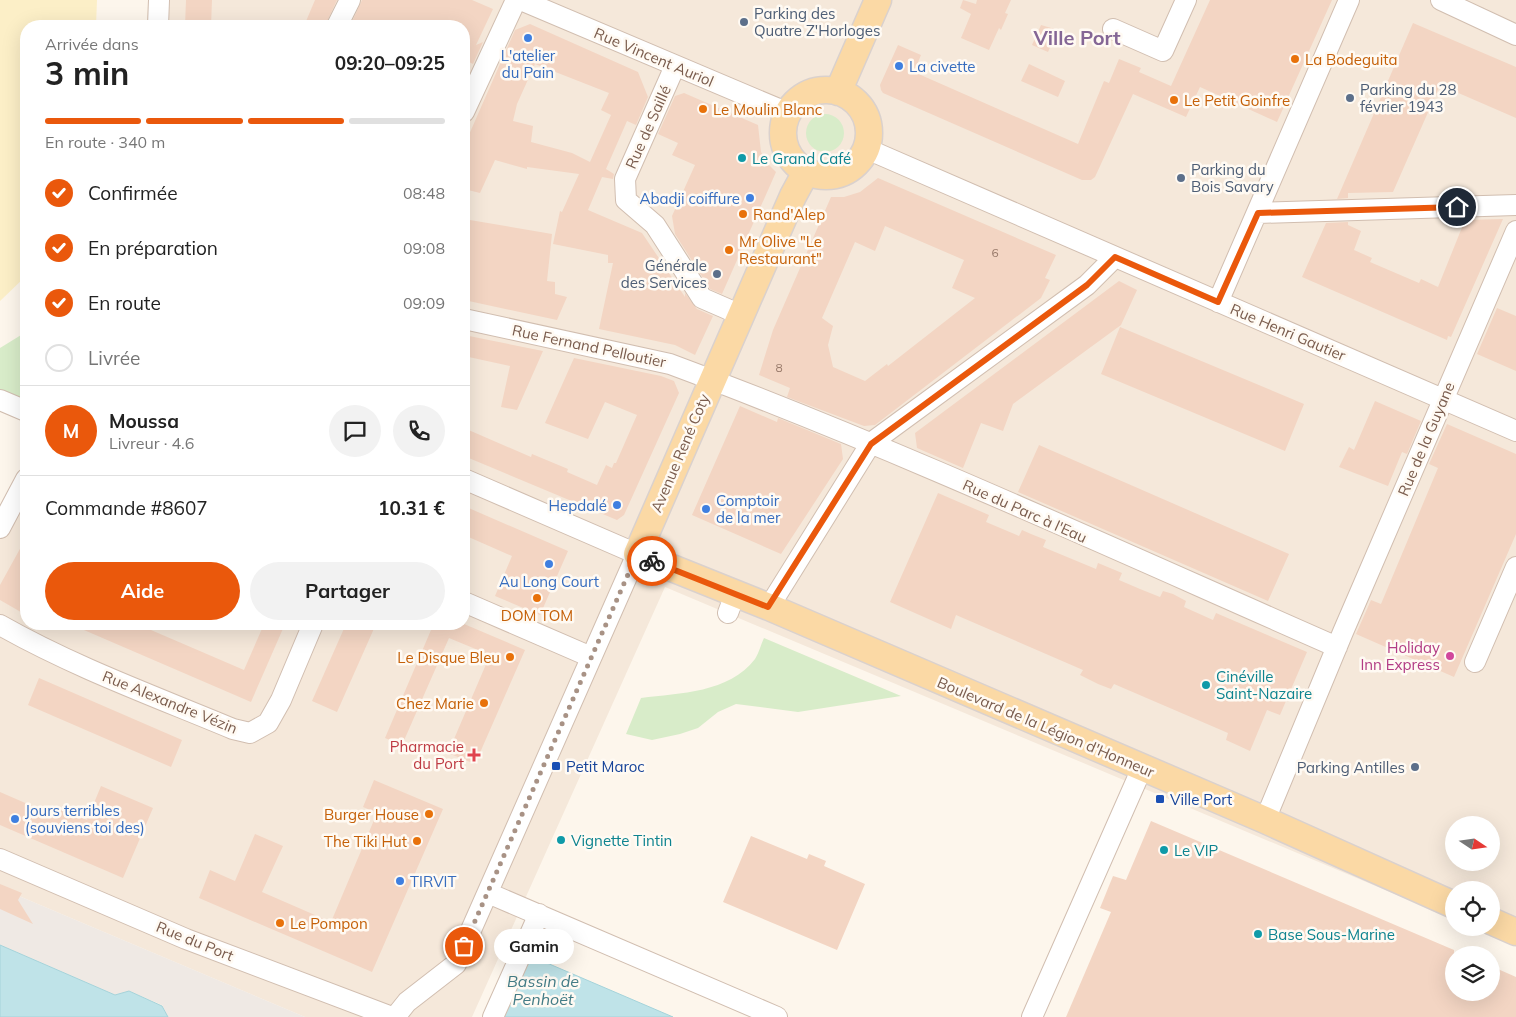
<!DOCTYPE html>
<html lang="fr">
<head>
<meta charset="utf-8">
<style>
	:root { --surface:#fff; --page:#f2f2f2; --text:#222; --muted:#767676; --line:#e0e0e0; --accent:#ea580c }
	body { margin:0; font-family:Mulish,sans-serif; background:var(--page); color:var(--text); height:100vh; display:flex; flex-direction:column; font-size:19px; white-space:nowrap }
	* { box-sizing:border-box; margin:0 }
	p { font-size:16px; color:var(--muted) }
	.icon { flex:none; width:28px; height:28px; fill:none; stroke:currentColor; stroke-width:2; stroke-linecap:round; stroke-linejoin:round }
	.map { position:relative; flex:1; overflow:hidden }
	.panel { position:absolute; left:20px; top:20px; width:450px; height:610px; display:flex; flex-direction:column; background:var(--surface); border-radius:20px; box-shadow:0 5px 20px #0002 }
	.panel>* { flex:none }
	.needle { width:32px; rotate:103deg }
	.controls { position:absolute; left:1445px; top:816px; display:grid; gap:10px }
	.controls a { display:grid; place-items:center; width:55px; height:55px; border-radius:50%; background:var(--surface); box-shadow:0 5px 20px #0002; font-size:25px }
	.pin { position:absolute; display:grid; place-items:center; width:42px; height:42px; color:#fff; margin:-21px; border:2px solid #fff; border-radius:50%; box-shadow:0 1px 5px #0007 }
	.courier { position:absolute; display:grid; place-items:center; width:50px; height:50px; margin:-25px; border:4px solid #ea580c; border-radius:50%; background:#fff; color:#222; box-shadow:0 1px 6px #0007 }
	.bubble { position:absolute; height:35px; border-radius:18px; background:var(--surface); box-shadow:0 5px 20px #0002; font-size:16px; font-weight:700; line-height:35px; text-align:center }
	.headline em { font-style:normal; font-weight:700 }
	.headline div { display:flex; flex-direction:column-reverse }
	.headline { display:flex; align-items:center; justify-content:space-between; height:85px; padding:0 25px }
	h1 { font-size:32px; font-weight:700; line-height:38px }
	.bar { display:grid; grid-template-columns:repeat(4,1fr); gap:8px 5px; align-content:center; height:60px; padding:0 25px }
	.bar i { height:6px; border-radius:4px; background:var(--line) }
	.bar .active { background:var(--accent) }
	.bar p { grid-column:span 4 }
	.line { display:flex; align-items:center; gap:12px; padding:0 25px; border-top:1px solid var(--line) }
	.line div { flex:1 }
	.round { display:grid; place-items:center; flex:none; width:52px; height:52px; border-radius:26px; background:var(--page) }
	ol { padding:0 25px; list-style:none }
	li { display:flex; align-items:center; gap:15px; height:55px }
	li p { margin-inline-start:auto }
	li .icon { padding:5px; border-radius:50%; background:var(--accent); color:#fff; stroke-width:4 }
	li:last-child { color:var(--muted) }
	li i { width:28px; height:28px; border:2px solid var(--line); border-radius:50% }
	.primary-button { display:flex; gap:10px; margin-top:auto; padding:10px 25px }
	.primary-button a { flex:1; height:58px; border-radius:30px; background:var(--accent); color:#fff; font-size:20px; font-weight:700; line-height:58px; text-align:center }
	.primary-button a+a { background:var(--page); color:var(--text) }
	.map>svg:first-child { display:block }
</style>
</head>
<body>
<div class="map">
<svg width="1516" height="1017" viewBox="0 0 1516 1017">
	<rect width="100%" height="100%" fill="#fdf6ec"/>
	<path fill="#f5e8da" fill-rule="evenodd" d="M 148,0 L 1516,0 L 1516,945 L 1474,928 L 1491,928 L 1491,890 L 1454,890 L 1454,919 L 665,587 L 472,1017 L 305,1017 L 0,888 L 0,511 L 26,465 L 26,624 L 464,624 L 464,26 L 147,26 ZM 1454,825 L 1491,825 L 1491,862 L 1454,862 Z"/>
	<path fill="#efe9e4" d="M 0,888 L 305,1017 L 168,1017 L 162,1005 L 129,991 L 115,995 L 0,945 Z"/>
	<path fill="#d8ecc9" d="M806 133a19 19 0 1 1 38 0a19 19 0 1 1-38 0Z
		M 26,332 L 26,407 L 0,393 L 0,348 Z
		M 764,638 L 901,696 L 798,712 L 736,704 L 718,712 L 698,728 L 680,734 L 652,740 L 626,734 L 641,698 C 680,693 729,693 755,659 C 759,653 761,644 764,638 Z"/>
	<path fill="#fcefc7" d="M 0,0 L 97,0 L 96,26 L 26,26 L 26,276 L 0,301 Z"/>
	<path fill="#bfe3e8" stroke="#a5d3da" d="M 0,945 L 115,995 L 129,991 L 162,1006 L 168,1017 L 0,1017 Z
		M 533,957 L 673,1017 L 502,1017 L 527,959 Z"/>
	<path fill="#f3d5c3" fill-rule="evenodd" d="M 186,0 L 212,0 L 211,26 L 185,26 Z
		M 315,0 L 337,0 L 325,26 L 304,26 Z
		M 362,0 L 472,0 L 493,9 L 476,45 L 483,42 L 473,64 L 469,62 L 464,73 L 464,26 L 350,26 Z
		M 963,0 L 976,4 L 977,0 L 1011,0 L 1005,13 L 1008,14 L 1001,30 L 999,28 L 989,50 L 961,38 L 971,14 L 960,8 Z
		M 1210,0 L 1332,0 L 1277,122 L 1200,87 L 1186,117 L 1133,94 L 1095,177 L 1091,180 L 1082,180 L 883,93 L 881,90 L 880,85 L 898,45 L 921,55 L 914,72 L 1078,144 L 1104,81 L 1109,83 L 1119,59 L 1141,68 L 1139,72 L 1171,86 Z
		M 1413,23 L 1516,67 L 1516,118 L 1440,85 L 1393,192 L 1348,193 L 1348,198 L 1337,199 Z
		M 530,24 L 638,72 L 648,97 L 636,125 L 627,121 L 606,169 L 614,174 L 613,179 L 602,177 L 588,210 L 642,233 L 685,297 L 685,293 L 697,309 L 713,316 L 695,355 L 675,345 L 599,329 L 613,263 L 608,263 L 608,255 L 553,244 L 560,211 L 562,212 L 579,174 L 527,167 L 527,169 L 495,160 L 480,193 L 464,189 L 464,146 L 515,30 ZM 535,64 L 609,93 L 601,110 L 611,115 L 590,162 L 572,153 L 531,142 L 533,126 L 513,121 L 517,104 Z
		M 1041,25 L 1058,30 L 1048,52 L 1032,45 Z
		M 1029,64 L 1065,81 L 1058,97 L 1021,81 Z
		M 684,93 L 758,125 L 761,152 L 768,164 L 776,172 L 722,294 L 710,289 L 675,234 L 672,216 L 695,165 L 672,155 L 678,143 L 658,134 L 675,96 Z
		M 878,178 L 1056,255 L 1045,278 L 1050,280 L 1041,298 L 875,425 L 864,426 L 787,397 L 790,388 L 759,375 L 773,330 L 831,197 L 844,197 L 860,192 ZM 885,226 L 964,260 L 952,288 L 975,298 L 888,366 L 887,364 L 865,381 L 833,367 L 828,345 L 833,326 L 822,318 L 855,242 L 875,251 Z
		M 464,219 L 552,234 L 547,281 L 555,282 L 555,294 L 567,297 L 557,320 L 464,300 Z
		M 1503,219 L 1451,337 L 1448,336 L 1447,340 L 1302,277 L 1326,223 L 1348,222 L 1348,225 L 1361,231 L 1354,250 L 1372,258 L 1370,262 L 1419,283 L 1421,279 L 1438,287 L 1465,220 Z
		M 1119,281 L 1137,290 L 1121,325 L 1013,404 L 1003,431 L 981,423 L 963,468 L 917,448 L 915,433 Z
		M 1497,308 L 1516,316 L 1516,371 L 1477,354 Z
		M 1120,327 L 1304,404 L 1285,451 L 1101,374 Z
		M 464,335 L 543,351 L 517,410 L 501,407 L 510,366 L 464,356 Z
		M 574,358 L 661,376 L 674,381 L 679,393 L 624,515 L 617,520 L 464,456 L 464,428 L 531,457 L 532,454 L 568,469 L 567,472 L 597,485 L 606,465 L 612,468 L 614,463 L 616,463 L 637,415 L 605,402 L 588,439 L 545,423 Z
		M 1375,401 L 1421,421 L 1407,454 L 1402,452 L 1388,486 L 1339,467 L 1349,447 L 1354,450 Z
		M 740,406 L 777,422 L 778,418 L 841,444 L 843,459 L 781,554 L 692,515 Z
		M 1447,424 L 1516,454 L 1516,534 L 1454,677 L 1356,634 L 1371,600 L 1381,604 L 1438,468 L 1429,464 Z
		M 1039,445 L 1289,554 L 1268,601 L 1018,492 Z
		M 938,493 L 989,515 L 986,522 L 1019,536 L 1022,530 L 1031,534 L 1046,540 L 1043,547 L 1096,569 L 1098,563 L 1122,573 L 1119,580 L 1140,589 L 1160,597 L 1163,591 L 1173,594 L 1186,601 L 1184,607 L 1213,620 L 1216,613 L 1307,652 L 1280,715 L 1267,710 L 1250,751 L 1226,740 L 1228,733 L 1114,684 L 1111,689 L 1098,684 L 1080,675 L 1083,670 L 956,615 L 951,629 L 890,602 Z
		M 464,506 L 568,551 L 540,615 L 495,596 L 512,556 L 464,535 Z
		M 26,538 L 26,615 L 0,600 L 0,585 Z
		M 70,624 L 137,624 L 244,670 L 264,624 L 285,624 L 251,702 Z
		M 346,624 L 376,624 L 337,712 L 312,701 Z
		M 417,624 L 464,624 L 525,650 L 475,764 L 448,753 L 490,655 L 449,638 L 402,745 L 385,738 L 431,630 Z
		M 39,678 L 182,740 L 171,767 L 28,705 Z
		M 374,780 L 443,809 L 372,972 L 199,898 L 210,870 L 235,881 L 255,834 L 283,846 L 262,892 L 331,922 L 377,813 L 363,807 Z
		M 101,786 L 153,808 L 123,878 L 0,825 L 0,792 L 55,816 L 58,808 L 87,820 Z
		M 1151,821 L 1454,950 L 1454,992 L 1491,992 L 1491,966 L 1516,977 L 1516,1017 L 1066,1017 L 1111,912 L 1100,908 L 1113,876 L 1126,880 Z
		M 751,836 L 807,859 L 809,854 L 826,861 L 824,866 L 865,884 L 837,950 L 723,902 Z
		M 0,884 L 22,893 L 18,900 L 33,924 L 0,909 Z"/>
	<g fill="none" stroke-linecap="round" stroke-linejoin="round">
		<g stroke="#d1beb0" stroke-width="22">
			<path id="minor" d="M 521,0 L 788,113
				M 1441,0 L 1516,35
				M 158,26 L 159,0
				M 337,26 L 350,0
				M 1113,29 L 1163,51 L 1186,0
				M 675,66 L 625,179 L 626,200 L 655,225 L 702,298 L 741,315
				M 464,112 L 516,0
				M 867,149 L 1516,431
				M 1258,213 L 1516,205
				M 1218,302 L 1349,0
				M 464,319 L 670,364 C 896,448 1116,550 1337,647
				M 0,400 L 26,411
				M 0,528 L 26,479
				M 464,602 L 591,657
				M 769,607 L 871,443 L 1087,285 L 1115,257
				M 728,613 L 735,594
				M 0,625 C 74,667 154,696 233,729 L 250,733 L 268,723 L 281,700 L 313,624
				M 1475,662 L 1516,567
				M 1265,820 L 1343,632 L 1516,231
				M 0,859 L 186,939 L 392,1017
				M 488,893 L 777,1017
				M 395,1017 L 407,1002 L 456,964 L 637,554 L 464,479
				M 493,1017 L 539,914
				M 1032,1017 L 1142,768"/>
		</g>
		<g stroke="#dad1cd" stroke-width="29">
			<path id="major" d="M783 133a43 43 0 1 1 86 0a43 43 0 1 1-86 0Z
				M 838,92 L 878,0
				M 806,172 L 793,196 L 637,554 L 769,607 L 1265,820 L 1454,905
				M 1491,921 L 1516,932"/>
		</g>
		<use href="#minor" stroke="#fff" stroke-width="20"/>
		<use href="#major" stroke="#fbd9a5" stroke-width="26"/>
	</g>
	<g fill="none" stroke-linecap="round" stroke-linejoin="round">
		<path stroke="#a89285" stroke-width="5" stroke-dasharray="0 9" d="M 464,946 L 637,554 L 652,561"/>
		<path stroke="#ea580c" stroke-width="6" d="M 652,561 L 768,607 L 871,444 L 1087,285 L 1115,257 L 1218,302 L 1258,213 L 1457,207"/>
	</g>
	<g fill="#5c6f8a" stroke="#fffaf3" stroke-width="2">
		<circle cx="744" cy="22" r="5"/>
		<circle cx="1350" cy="98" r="5"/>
		<circle cx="1181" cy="178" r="5"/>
		<circle cx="717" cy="274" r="5"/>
		<circle cx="1415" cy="767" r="5"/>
	</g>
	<g fill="#3f7fe0" stroke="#fffaf3" stroke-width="2">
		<circle cx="528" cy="38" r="5"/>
		<circle cx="899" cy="66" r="5"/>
		<circle cx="750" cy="198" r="5"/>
		<circle cx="617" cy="505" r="5"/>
		<circle cx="706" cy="509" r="5"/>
		<circle cx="549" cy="564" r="5"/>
		<circle cx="15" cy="819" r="5"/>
		<circle cx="400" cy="881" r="5"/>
	</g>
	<g fill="#e8710a" stroke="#fffaf3" stroke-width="2">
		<circle cx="1295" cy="59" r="5"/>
		<circle cx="1174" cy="100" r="5"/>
		<circle cx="703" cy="109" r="5"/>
		<circle cx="743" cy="214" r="5"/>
		<circle cx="729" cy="250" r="5"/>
		<circle cx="537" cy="598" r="5"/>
		<circle cx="510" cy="657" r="5"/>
		<circle cx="484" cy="703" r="5"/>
		<circle cx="429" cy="814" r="5"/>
		<circle cx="417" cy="841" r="5"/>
		<circle cx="280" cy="923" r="5"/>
	</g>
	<g fill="#0f9aa8" stroke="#fffaf3" stroke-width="2">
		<circle cx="742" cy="158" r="5"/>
		<circle cx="1206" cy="685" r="5"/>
		<circle cx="561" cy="840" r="5"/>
		<circle cx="1164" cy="850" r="5"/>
		<circle cx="1258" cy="934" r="5"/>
	</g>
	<circle fill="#d1479c" stroke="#fffaf3" stroke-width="2" cx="1450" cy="656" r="5"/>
	<path fill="#e0444e" stroke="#fffaf3" stroke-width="2" d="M471.5 747.5h5v5h5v5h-5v5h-5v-5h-5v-5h5z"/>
	<g fill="#1a4fb4" stroke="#fffaf3" stroke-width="2">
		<rect x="551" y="761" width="10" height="10" rx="2.5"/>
		<rect x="1155" y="794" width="10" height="10" rx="2.5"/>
	</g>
	<g text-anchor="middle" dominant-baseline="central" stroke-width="5" stroke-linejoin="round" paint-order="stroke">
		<g font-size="12" fill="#987a6a">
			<text x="995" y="252">6</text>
			<text x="779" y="367">8</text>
		</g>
		<g font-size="15" fill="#4e5e75" stroke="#fffaf3" text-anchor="start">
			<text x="754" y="13">Parking des<tspan x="754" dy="17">Quatre Z'Horloges</tspan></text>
			<text x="1360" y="89">Parking du 28<tspan x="1360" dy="17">février 1943</tspan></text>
			<text x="1191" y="169">Parking du<tspan x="1191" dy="17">Bois Savary</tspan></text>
			<text x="707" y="265" text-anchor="end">Générale<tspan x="707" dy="17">des Services</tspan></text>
			<text x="1405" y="767" text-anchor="end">Parking Antilles</text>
		</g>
		<g font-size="15" fill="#366cbe" stroke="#fffaf3" text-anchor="start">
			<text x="528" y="55" text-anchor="middle">L'atelier<tspan x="528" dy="17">du Pain</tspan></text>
			<text x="909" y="66">La civette</text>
			<text x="740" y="198" text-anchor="end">Abadji coiffure</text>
			<text x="716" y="500">Comptoir<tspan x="716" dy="17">de la mer</tspan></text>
			<text x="607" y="505" text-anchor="end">Hepdalé</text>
			<text x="549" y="581" text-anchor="middle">Au Long Court</text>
			<text x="25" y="810">Jours terribles<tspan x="25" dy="17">(souviens toi des)</tspan></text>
			<text x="410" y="881">TIRVIT</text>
		</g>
		<g font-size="15" fill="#7a5c4d" stroke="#fffaf3">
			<text transform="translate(654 57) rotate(23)">Rue Vincent Auriol</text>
			<text transform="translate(648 127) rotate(-66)">Rue de Saillé</text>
			<text transform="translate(1288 332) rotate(23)">Rue Henri Gautier</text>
			<text transform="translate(589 346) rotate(12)">Rue Fernand Pelloutier</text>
			<text transform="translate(1426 439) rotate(-67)">Rue de la Guyane</text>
			<text transform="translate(680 453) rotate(-67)">Avenue René Coty</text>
			<text transform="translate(1025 511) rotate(24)">Rue du Parc à l'Eau</text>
			<text transform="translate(170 702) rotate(22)">Rue Alexandre Vézin</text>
			<text transform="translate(1046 727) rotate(23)">Boulevard de la Légion d'Honneur</text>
			<text transform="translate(195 941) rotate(22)">Rue du Port</text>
		</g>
		<g font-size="15" fill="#c56008" stroke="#fffaf3" text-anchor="start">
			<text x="1305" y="59">La Bodeguita</text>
			<text x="1184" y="100">Le Petit Goinfre</text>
			<text x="713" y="109">Le Moulin Blanc</text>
			<text x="753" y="214">Rand'Alep</text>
			<text x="739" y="241">Mr Olive "Le<tspan x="739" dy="17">Restaurant"</tspan></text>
			<text x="537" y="615" text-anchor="middle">DOM TOM</text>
			<text x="500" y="657" text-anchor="end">Le Disque Bleu</text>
			<text x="474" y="703" text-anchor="end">Chez Marie</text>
			<text x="419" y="814" text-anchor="end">Burger House</text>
			<text x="407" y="841" text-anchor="end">The Tiki Hut</text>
			<text x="290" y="923">Le Pompon</text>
		</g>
		<g font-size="15" fill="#0d838f" stroke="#fffaf3" text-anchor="start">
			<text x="752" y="158">Le Grand Café</text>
			<text x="1216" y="676">Cinéville<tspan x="1216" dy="17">Saint-Nazaire</tspan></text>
			<text x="571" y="840">Vignette Tintin</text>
			<text x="1174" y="850">Le VIP</text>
			<text x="1268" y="934">Base Sous-Marine</text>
		</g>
		<g font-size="15" fill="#b23c85" stroke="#fffaf3" text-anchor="end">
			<text x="1440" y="647">Holiday<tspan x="1440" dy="17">Inn Express</tspan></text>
		</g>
		<g font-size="15" fill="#be3a42" stroke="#fffaf3" text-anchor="end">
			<text x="464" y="746">Pharmacie<tspan x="464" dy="17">du Port</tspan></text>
		</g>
		<g font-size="15" fill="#164399" stroke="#fffaf3" text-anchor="start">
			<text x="566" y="766">Petit Maroc</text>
			<text x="1170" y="799">Ville Port</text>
		</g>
		<g font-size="16" font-style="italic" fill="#437c86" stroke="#fffaf3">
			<text x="543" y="981">Bassin de<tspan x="543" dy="18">Penhoët</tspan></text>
		</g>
		<g font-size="20" font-weight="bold" fill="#846695" stroke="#fffaf3">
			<text x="1077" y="37">Ville Port</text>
		</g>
	</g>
</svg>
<div class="controls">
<a><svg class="needle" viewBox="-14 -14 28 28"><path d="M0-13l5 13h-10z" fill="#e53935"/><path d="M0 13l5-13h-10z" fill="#767676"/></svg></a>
<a><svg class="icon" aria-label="locate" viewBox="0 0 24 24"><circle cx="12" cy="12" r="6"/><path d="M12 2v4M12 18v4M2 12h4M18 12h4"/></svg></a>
<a><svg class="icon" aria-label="layers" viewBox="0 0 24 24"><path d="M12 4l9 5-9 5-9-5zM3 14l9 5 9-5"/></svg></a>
</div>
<div class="pin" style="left:464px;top:946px;background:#ea580c"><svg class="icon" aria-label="bag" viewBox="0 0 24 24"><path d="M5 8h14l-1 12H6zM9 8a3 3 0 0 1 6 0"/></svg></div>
<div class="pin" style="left:1457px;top:207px;background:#1f2937"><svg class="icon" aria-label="home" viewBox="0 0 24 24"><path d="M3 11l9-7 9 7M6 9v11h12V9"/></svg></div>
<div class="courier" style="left:652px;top:561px"><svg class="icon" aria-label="bike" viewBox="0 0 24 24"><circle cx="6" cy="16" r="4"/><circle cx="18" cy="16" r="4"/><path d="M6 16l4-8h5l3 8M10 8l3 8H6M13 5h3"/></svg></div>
<div class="bubble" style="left:494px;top:929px;width:80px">Gamin</div>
<section class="panel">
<div class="headline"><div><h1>3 min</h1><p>Arrivée dans</p></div><em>09:20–09:25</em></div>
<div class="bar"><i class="active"></i><i class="active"></i><i class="active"></i><i></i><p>En route · 340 m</p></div>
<ol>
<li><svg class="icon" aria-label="check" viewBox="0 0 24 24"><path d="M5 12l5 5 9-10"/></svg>Confirmée<p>08:48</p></li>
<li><svg class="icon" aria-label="check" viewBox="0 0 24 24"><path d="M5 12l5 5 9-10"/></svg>En préparation<p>09:08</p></li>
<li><svg class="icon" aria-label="check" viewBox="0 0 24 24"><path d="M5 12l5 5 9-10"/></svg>En route<p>09:09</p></li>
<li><i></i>Livrée</li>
</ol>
<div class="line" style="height:90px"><b class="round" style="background:var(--accent);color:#fff">M</b><div><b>Moussa</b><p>Livreur · 4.6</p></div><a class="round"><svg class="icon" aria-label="chat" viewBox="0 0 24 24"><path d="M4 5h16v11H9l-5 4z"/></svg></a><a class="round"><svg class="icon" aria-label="phone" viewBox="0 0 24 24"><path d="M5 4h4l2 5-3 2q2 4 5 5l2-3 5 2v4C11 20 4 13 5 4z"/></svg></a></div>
<div class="line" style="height:65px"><div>Commande #8607</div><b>10.31 €</b></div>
<div class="primary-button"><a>Aide</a><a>Partager</a></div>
</section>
</div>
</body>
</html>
